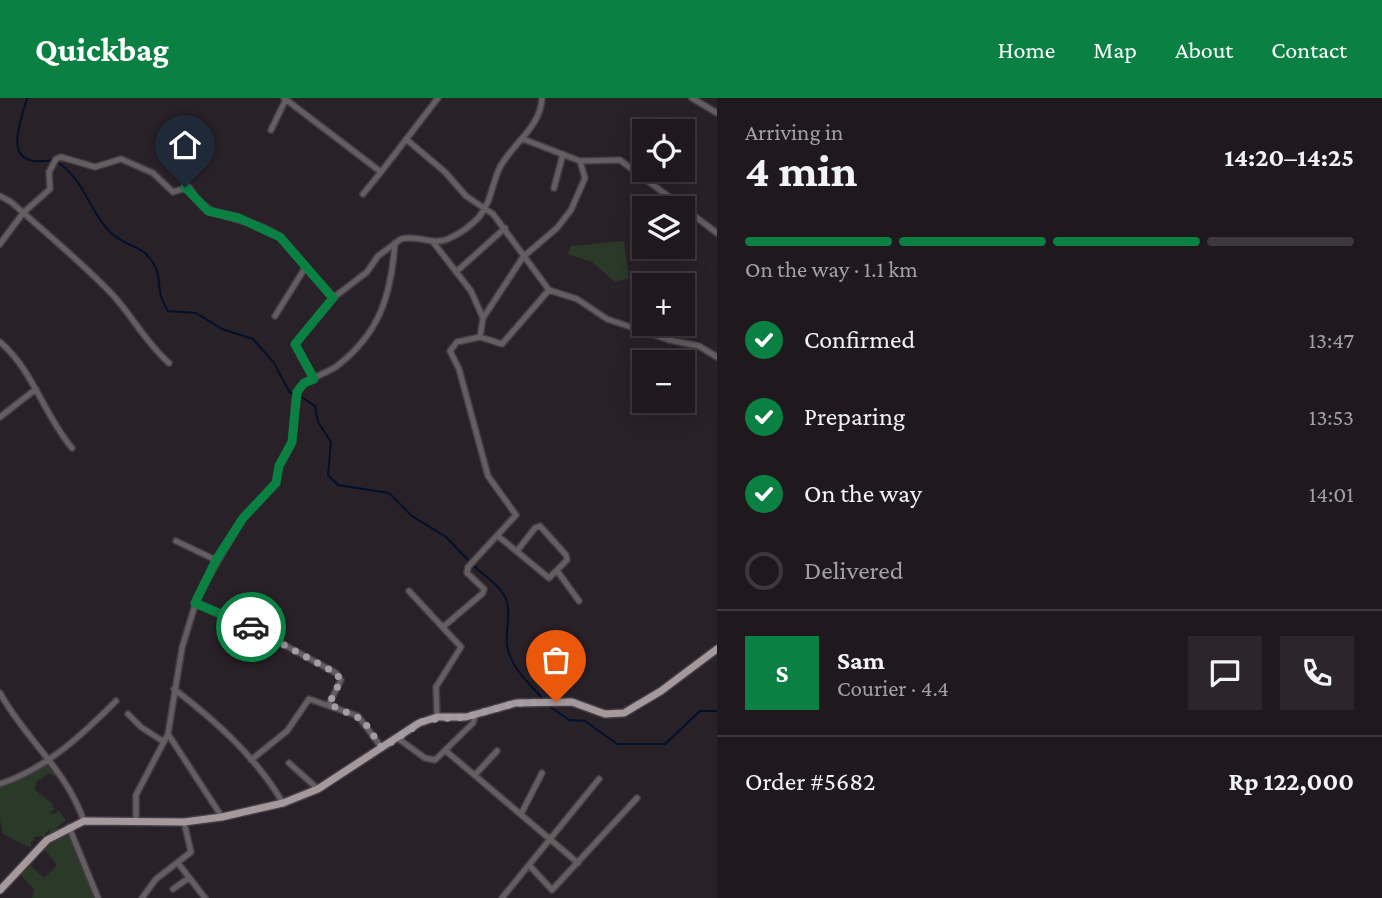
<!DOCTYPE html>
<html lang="en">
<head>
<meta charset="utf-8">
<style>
	:root { --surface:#1f191e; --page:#2c262b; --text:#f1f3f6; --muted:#a1a0a4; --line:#3c383c; --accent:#0b8043 }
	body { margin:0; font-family:"Crimson Pro",serif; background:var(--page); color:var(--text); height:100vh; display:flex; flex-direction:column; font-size:26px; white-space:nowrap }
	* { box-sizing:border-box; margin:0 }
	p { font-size:23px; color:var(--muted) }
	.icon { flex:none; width:38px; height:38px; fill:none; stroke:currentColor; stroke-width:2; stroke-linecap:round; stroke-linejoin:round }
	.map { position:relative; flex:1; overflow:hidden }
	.side { display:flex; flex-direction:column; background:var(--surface); width:665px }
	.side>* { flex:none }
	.controls { position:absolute; left:632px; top:21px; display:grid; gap:14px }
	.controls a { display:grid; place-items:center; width:63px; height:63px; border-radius:0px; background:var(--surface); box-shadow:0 4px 18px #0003,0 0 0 2px var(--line); font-size:35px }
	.pin { position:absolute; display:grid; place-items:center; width:60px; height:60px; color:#fff; margin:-72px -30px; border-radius:50% 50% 50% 0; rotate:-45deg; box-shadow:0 0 7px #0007 }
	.pin .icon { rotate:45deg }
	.courier { position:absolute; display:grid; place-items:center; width:70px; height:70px; margin:-35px; border:5px solid #0b8043; border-radius:50%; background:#fff; color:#222; box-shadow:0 2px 9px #0007 }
	.headline em { font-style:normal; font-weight:700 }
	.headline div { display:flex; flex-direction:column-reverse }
	.headline { display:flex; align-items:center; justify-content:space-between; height:119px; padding:0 28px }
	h1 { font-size:46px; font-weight:700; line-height:52px }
	.bar { display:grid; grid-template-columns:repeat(4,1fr); gap:10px 7px; align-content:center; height:84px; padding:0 28px }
	.bar i { height:9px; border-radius:5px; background:var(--line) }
	.bar .selected { background:var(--accent) }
	.bar p { grid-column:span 4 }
	.line { display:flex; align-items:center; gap:18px; padding:0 28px; border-top:2px solid var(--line) }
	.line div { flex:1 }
	.round { display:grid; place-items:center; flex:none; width:74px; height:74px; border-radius:0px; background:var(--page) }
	ol { padding:0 28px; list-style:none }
	li { display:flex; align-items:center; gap:21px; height:77px }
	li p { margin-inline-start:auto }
	li .icon { padding:7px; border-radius:50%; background:var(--accent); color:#fff; stroke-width:4 }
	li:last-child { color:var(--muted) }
	li i { width:38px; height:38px; border:4px solid var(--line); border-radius:50% }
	header { display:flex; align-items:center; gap:42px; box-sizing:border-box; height:98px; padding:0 35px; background:var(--accent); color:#fff }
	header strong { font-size:33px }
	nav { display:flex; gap:38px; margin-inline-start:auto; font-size:24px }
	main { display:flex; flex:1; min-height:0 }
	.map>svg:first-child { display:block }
</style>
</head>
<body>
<header>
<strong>Quickbag</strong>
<nav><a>Home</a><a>Map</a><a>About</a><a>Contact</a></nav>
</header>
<main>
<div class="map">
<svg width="717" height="800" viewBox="0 0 717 800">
	<rect width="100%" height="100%" fill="#292128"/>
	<path fill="#2a3928" d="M 624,143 L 629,180 L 615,184 L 592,164 L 568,156 L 571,148 Z
		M 50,661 L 60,675 L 57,680 L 49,675 L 36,684 L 35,692 L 52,705 L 54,711 L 49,715 L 55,716 L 58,712 L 66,722 L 56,730 L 59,733 L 49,738 L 50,730 L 44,738 L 33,739 L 35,742 L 31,744 L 31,750 L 3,736 L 0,722 L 0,686 Z
		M 69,734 L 96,800 L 32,800 L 34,791 L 21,777 L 30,767 L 44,780 L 57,767 L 44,751 Z"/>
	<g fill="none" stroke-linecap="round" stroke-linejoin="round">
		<path stroke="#03102a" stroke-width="2" d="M 27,0 C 19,30 1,71 52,62
			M 57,64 C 84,81 89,112 109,133 C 125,150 143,145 155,168 C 162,181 155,193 168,213 L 196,215 L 222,231 L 253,241 L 274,265 L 290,295 L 295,296
			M 300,298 L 315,308 L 318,324 L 331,344 L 328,377 L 338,387 L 389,395 L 412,418 L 446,439 L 470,464
			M 474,468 C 485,479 502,488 507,504 C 511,518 505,533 507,548 C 511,570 529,585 543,601
			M 549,608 L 569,622 L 585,623 L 617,646 L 665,646 L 700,613 L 717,613"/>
		<g stroke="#443c43" stroke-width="8">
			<path id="minor" d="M 284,0 L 381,74 L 438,0
				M 692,0 L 717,15
				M 271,32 L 286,1
				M 406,41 L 445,74 L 466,98 L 493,116 L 549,192 L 577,201 L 607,221 L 669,242 L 699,248 L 717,259
				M 581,63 L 620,62 L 717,135
				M 554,90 L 563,56
				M 363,96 L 381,74
				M 0,98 L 11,104 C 45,134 80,163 111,195 C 132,217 145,244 169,265
				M 433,144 L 471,193 L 483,220
				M 0,146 L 23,115 L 50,91 L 49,74 L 56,61 L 61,59 L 95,69 L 121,61 L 153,75 L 173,94 L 189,89 C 211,129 246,114 280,139 L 333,200
				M 456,174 L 505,130
				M 275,218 L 305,170
				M 480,239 L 502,246 L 549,192
				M 0,244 C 33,272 44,317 72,350
				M 314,281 L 295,246 L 333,200 L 367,174 L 378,158 L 401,141 C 418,136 432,148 448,141 C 459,136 471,128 479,119 C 491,105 492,85 500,69 C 513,45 541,29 542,0
				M 0,319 L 36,291
				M 498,438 L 549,480 L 567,462 L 566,457 L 540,428 L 535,430 L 517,453
				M 176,443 L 216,462
				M 558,474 L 579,503
				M 409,493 L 461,549 L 436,589 L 437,619
				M 195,505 L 242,524 L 336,575 L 341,582 L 329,606
				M 443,529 L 483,495 L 484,491 L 467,475 L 468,469 L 516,417 L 488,378 L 459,271 L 450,253 L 457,244 L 480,239 L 483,220 L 523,159 L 557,130 L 571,112 L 585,80 L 580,63 L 523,41
				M 174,591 C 216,623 256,659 283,705
				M 0,595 C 27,644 64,668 84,723
				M 128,616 L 141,629 L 164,644
				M 168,636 L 222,719
				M 396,639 L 425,660 L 435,662 L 473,625 L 476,616
				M 446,653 L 578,765
				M 251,662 L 287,633 L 309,601 L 358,618 L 382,650
				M 289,665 L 318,691
				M 475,677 L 497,653
				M 0,686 C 47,670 81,638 116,603
				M 521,716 L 542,675
				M 136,722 L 136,697 L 168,636 L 182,550 L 198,497 L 243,420 L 276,385 L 279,368 L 292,344 L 295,303 L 300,289 C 310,279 326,276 337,268 C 380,235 391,197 395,145
				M 69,729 L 98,800
				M 178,765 L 205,800
				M 530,768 L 552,792 L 637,700
				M 173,791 L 189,780
				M 142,800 L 156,781 L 191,754 L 184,724
				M 502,800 L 599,681"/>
		</g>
		<g stroke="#443c43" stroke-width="10">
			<path id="major" d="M 0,792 L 47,742 L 84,723 L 184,724 L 222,719 L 283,705 L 318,691 L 419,625 L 437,619 L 466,619 L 516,605 L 572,604 L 605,616 L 624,615 L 661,593 L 717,551"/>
		</g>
		<use href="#minor" stroke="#655e60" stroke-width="5"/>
		<use href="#major" stroke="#a5999c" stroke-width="7"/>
	</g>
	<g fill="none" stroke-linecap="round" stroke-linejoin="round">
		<path stroke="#a49ea4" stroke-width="7" stroke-dasharray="0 12.6" d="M 251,529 L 336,575 L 341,582 L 329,606 L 363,622 L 382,650 L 425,622 L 466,619 L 516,605 L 556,604"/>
		<path stroke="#0b8043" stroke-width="9" d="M 185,89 L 208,113 L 239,120 L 280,139 L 333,200 L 295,246 L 314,281 L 304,285 L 297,294 L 292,344 L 279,368 L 276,385 L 243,420 L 216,462 L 195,505 L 251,529"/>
	</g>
</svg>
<div class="controls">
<a><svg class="icon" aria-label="locate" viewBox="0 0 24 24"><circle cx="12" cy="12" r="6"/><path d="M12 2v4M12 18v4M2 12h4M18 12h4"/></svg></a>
<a><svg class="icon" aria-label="layers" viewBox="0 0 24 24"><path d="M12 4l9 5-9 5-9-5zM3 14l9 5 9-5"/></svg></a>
<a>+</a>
<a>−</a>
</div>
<div class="pin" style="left:556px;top:604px;background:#ea580c"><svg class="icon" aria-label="bag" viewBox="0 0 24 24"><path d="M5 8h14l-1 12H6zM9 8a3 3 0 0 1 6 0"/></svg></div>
<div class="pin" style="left:185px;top:89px;background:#1f2937"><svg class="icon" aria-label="home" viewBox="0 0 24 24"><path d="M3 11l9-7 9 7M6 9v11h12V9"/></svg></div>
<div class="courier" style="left:251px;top:529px"><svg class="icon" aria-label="car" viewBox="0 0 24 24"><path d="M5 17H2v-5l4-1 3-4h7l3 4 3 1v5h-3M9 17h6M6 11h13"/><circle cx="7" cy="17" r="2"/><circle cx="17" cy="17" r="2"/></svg></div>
</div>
<section class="side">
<div class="headline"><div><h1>4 min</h1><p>Arriving in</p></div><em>14:20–14:25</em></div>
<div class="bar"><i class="selected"></i><i class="selected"></i><i class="selected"></i><i></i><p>On the way · 1.1 km</p></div>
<ol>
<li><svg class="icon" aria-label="check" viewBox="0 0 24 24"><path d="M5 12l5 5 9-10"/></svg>Confirmed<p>13:47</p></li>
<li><svg class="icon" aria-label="check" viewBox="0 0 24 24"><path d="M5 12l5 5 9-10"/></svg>Preparing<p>13:53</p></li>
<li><svg class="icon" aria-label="check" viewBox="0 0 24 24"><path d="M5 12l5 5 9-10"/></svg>On the way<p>14:01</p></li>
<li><i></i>Delivered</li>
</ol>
<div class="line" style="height:126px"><b class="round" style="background:var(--accent);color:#fff">S</b><div><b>Sam</b><p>Courier · 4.4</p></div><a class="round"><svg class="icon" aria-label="chat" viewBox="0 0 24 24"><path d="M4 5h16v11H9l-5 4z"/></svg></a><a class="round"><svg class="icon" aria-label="phone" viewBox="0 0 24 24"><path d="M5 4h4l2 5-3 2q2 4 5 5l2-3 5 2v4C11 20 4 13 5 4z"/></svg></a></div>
<div class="line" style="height:91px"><div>Order #5682</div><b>Rp 122,000</b></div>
</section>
</main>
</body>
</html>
